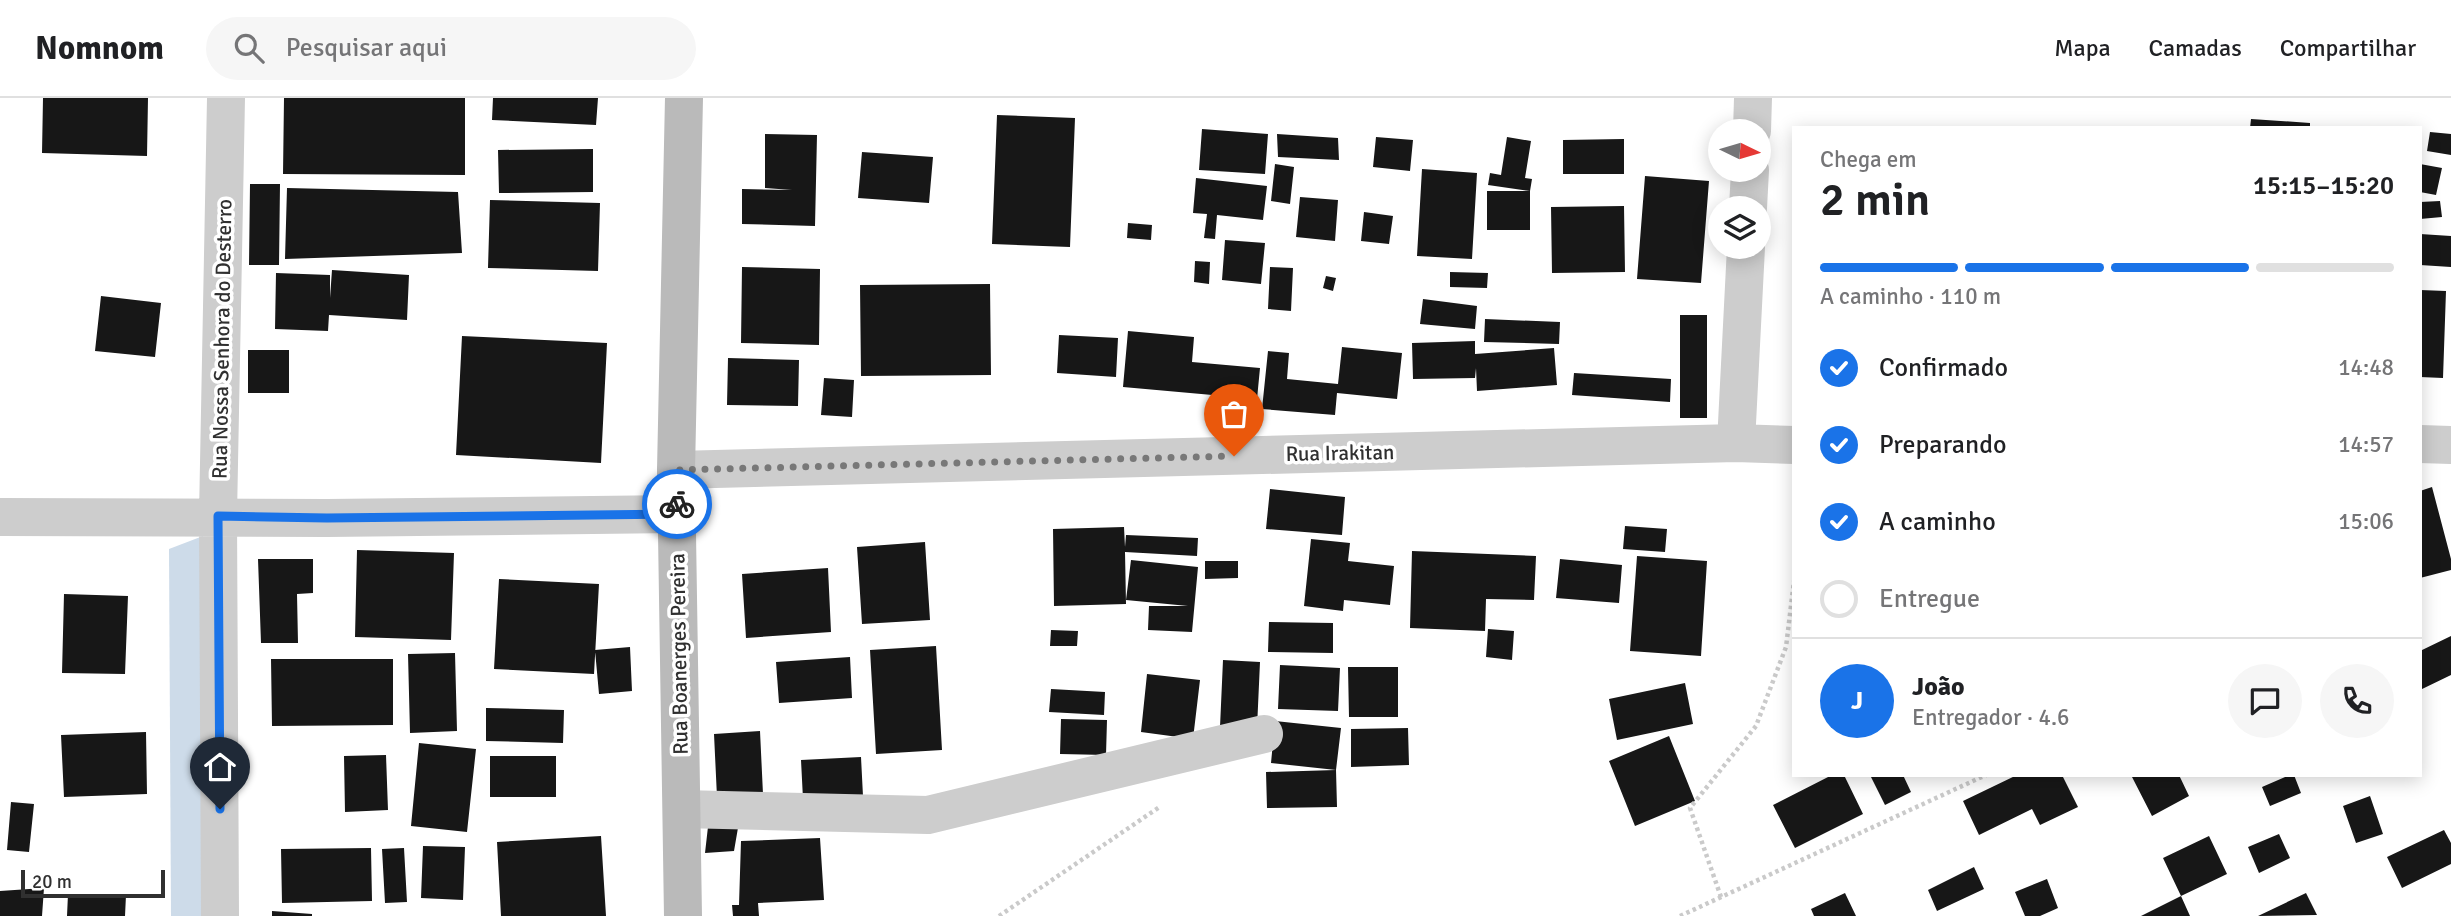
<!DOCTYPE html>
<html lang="pt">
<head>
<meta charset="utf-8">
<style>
	:root { --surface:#fff; --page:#f6f6f6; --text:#202124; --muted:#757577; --line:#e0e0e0; --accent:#1a73e8 }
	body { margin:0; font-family:Signika,sans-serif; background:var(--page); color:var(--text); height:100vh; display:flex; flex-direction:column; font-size:26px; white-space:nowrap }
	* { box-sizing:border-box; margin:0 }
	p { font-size:23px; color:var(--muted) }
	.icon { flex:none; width:38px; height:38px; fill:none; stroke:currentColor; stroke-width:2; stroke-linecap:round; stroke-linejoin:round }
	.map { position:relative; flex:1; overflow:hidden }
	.panel { position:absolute; left:1792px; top:28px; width:630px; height:651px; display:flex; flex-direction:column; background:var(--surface); border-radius:0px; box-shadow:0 4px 18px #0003 }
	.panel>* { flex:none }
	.needle { width:46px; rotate:95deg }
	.fabs { position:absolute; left:1708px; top:21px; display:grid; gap:14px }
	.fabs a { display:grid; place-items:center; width:63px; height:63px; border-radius:50%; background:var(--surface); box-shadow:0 4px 18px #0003; font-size:35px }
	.scale { position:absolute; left:21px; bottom:18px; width:144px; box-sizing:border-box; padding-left:7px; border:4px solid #303030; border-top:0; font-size:19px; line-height:24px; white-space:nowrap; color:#303030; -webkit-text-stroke:5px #fff; paint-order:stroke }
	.pin { position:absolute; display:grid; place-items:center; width:60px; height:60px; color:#fff; margin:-72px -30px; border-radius:50% 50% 50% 0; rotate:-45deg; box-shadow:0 0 7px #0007 }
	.pin .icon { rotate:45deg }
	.courier { position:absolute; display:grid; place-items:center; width:70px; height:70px; margin:-35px; border:5px solid #1a73e8; border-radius:50%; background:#fff; color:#222; box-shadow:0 2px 9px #0007 }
	.overview em { font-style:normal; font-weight:600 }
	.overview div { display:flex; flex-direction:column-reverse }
	.overview { display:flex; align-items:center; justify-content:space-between; height:119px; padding:0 28px }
	h1 { font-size:46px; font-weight:600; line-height:52px }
	.bar { display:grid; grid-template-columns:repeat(4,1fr); gap:10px 7px; align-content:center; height:84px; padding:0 28px }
	.bar i { height:9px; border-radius:5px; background:var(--line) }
	.bar .selected { background:var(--accent) }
	.bar p { grid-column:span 4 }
	.line { display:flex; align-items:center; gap:18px; padding:0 28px; border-top:2px solid var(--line) }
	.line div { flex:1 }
	.round { display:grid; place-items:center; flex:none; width:74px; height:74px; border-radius:37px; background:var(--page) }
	ol { padding:0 28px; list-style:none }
	li { display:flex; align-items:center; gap:21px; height:77px }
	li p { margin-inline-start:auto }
	li .icon { padding:7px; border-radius:50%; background:var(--accent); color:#fff; stroke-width:4 }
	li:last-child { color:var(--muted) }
	li i { width:38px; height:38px; border:4px solid var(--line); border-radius:50% }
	header { display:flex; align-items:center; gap:42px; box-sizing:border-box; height:98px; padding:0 35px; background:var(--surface); border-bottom:2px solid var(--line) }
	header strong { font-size:33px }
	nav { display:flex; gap:38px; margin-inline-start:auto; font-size:24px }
	.search { width:490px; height:63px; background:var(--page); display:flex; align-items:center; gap:18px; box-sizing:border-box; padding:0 24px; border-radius:38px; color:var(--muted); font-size:26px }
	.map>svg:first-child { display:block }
</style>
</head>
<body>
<header>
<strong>Nomnom</strong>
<div class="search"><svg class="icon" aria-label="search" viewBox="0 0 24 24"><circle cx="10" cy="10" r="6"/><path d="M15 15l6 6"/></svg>Pesquisar aqui</div>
<nav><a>Mapa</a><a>Camadas</a><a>Compartilhar</a></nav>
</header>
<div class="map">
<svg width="2451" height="818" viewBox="0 0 2451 818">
	<rect width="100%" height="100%" fill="#fff"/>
	<path fill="#cddbe9" d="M 203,438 L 209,818 L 171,818 L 169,451 Z"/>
	<path fill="#171717" d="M 43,0 L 148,0 L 147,58 L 42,55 Z
		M 284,0 L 465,0 L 465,77 L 283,76 Z
		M 493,0 L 598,0 L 596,27 L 492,22 Z
		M 997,17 L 1075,20 L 1070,149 L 992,146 Z
		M 2251,21 L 2310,25 L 2310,30 L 2250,30 Z
		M 1202,31 L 1268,36 L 1265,76 L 1199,72 Z
		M 2430,34 L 2451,36 L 2451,57 L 2427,53 Z
		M 765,36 L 817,37 L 815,128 L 742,126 L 742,91 L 792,92 L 765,90 Z
		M 1277,36 L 1338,40 L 1339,62 L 1278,59 Z
		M 1376,39 L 1413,42 L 1410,73 L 1373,69 Z
		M 1507,39 L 1531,43 L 1525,80 L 1532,81 L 1530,93 L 1488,87 L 1490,75 L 1501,77 Z
		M 1624,41 L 1624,76 L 1563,76 L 1563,42 Z
		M 593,51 L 593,94 L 499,95 L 498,52 Z
		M 862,54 L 933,59 L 929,105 L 858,100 Z
		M 1275,66 L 1294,69 L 1290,106 L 1271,103 Z
		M 2420,66 L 2442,70 L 2436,97 L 2420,94 Z
		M 1422,71 L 1477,75 L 1472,161 L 1417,158 Z
		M 1645,78 L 1709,83 L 1701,185 L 1637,181 Z
		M 1196,80 L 1267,88 L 1263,122 L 1217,117 L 1215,141 L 1204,140 L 1207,116 L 1193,115 Z
		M 250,86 L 280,86 L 279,167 L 249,167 Z
		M 287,90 L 458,94 L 462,155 L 285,161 Z
		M 1487,93 L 1530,93 L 1530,132 L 1487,132 Z
		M 1300,99 L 1338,102 L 1335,143 L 1296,139 Z
		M 490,102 L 600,105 L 598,173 L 488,170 Z
		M 2440,103 L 2442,119 L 2420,121 L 2420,104 Z
		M 1624,108 L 1625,174 L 1552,175 L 1551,109 Z
		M 1364,114 L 1393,118 L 1389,146 L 1361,143 Z
		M 1128,125 L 1152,127 L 1151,142 L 1127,140 Z
		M 2420,136 L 2451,138 L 2451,169 L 2420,167 Z
		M 1225,142 L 1265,145 L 1261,186 L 1222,182 Z
		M 1195,163 L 1210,164 L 1209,186 L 1194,184 Z
		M 742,169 L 820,171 L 819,247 L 741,245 Z
		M 1270,169 L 1293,170 L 1291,213 L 1268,211 Z
		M 332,172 L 409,177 L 407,222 L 329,217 L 328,233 L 275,231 L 276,175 L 330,177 L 330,200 Z
		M 1450,174 L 1488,175 L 1487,190 L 1450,189 Z
		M 1326,178 L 1336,180 L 1333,193 L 1323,190 Z
		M 990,186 L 991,277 L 861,278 L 860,187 Z
		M 2420,192 L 2446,193 L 2443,280 L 2420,279 Z
		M 101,198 L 161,205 L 155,259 L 95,253 Z
		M 1423,201 L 1477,208 L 1475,231 L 1420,226 Z
		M 1680,217 L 1707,217 L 1707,320 L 1680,320 Z
		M 1485,221 L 1560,224 L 1559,246 L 1484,244 Z
		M 1128,233 L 1194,239 L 1192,264 L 1260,270 L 1257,301 L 1123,289 Z
		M 1059,237 L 1118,240 L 1116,279 L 1057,275 Z
		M 462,238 L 607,245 L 601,365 L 456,357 Z
		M 1475,243 L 1475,256 L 1554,250 L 1557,287 L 1477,293 L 1476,270 L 1475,280 L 1413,281 L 1412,245 Z
		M 1342,249 L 1402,255 L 1397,301 L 1337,295 L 1335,317 L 1262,311 L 1268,253 L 1289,255 L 1287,281 L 1338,286 Z
		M 248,252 L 289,252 L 289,295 L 248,295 Z
		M 728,260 L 799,262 L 798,308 L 727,307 Z
		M 1574,275 L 1671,281 L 1670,304 L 1572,297 Z
		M 824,280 L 854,282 L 852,319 L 821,317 Z
		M 2432,389 L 2451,461 L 2451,472 L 2420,480 L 2420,393 Z
		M 1270,391 L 1345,399 L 1342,437 L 1266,431 Z
		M 1625,428 L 1667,431 L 1665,454 L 1623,451 Z
		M 1124,429 L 1125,449 L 1126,437 L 1198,440 L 1197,458 L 1125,454 L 1126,506 L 1054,508 L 1053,431 Z
		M 1311,441 L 1350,445 L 1348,463 L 1394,468 L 1390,507 L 1344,502 L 1343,513 L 1304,508 Z
		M 925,444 L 930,522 L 862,526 L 857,449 Z
		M 357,452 L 454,455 L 451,542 L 355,539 Z
		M 1412,453 L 1536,458 L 1534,502 L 1486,501 L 1485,533 L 1410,530 Z
		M 1637,458 L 1707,463 L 1701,558 L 1630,553 Z
		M 258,461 L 313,461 L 313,495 L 297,496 L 298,545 L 261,545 Z
		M 1560,461 L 1622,467 L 1619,505 L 1556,500 Z
		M 1131,462 L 1198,469 L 1192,534 L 1148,532 L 1149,508 L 1188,508 L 1126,502 Z
		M 1205,463 L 1238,463 L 1238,480 L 1205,481 Z
		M 828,470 L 831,534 L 746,540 L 742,476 Z
		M 499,481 L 599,486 L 594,576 L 494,571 Z
		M 64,496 L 128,498 L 125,576 L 62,575 Z
		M 1269,524 L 1333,525 L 1333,555 L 1268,554 Z
		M 1488,531 L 1514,533 L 1512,562 L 1486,559 Z
		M 1051,532 L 1078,533 L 1077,548 L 1050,548 Z
		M 2451,538 L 2451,577 L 2420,592 L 2420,553 Z
		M 936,548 L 942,652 L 876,656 L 870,552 Z
		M 630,549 L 632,593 L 599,596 L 595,552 Z
		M 455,555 L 457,633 L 410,635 L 408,556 Z
		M 850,559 L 852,600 L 779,605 L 776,564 Z
		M 271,561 L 393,561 L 393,627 L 272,628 Z
		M 1223,562 L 1260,564 L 1257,630 L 1220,629 Z
		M 1280,567 L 1340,570 L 1338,613 L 1278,611 Z
		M 1348,569 L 1398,569 L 1398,619 L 1349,619 Z
		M 1147,576 L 1200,582 L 1193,641 L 1141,634 Z
		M 1685,585 L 1693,626 L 1617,642 L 1609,601 Z
		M 1051,591 L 1105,594 L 1104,617 L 1049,614 Z
		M 486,610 L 564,612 L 563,645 L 486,643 Z
		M 1061,621 L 1107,622 L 1106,657 L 1060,656 Z
		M 1275,623 L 1341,630 L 1336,672 L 1271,665 Z
		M 1408,630 L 1409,667 L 1351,669 L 1351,631 Z
		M 760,633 L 763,696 L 717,699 L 714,636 Z
		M 146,634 L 147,696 L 64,699 L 61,637 Z
		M 1669,638 L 1695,703 L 1635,728 L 1609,663 Z
		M 419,645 L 476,651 L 467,734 L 411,728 Z
		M 386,657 L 388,712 L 345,714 L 344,658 Z
		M 490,658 L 556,658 L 556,699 L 490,699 Z
		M 861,659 L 863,698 L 803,701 L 801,662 Z
		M 1336,672 L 1337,709 L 1267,710 L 1266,674 Z
		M 1832,677 L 1844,677 L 1863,716 L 1795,750 L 1773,707 Z
		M 1870,677 L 1903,677 L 1911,694 L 1885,707 Z
		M 2017,677 L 2062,677 L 2078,709 L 2040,727 L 2032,711 L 1979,737 L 1963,703 Z
		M 2131,677 L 2179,677 L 2189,698 L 2152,718 Z
		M 2290,677 L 2294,677 L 2301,695 L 2270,708 L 2262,689 Z
		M 2370,698 L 2383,736 L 2356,745 L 2343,708 Z
		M 11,704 L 34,706 L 29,754 L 7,752 Z
		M 709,720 L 739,724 L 734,753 L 705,755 Z
		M 2444,732 L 2451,745 L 2451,766 L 2402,790 L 2387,759 Z
		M 2279,736 L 2290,760 L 2259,775 L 2248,749 Z
		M 601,738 L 606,818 L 501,818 L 497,744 Z
		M 2209,738 L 2227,776 L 2181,798 L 2163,760 Z
		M 820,740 L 824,802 L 758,805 L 759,818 L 733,818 L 732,807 L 739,807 L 741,743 Z
		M 423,748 L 465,749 L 463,802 L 421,800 Z
		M 371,750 L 372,803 L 282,805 L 281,751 Z
		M 404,750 L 407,804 L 385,805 L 382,751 Z
		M 1974,769 L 1984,791 L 1937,813 L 1928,792 Z
		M 2047,781 L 2058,810 L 2040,818 L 2025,818 L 2015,794 Z
		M 44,790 L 42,818 L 0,818 L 0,793 Z
		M 1845,795 L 1856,818 L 1814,818 L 1811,811 Z
		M 2306,795 L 2317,817 L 2258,818 Z
		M 68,796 L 126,797 L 125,818 L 67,818 Z
		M 2181,798 L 2190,818 L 2141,818 Z
		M 272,813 L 312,816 L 312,818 L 272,818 Z"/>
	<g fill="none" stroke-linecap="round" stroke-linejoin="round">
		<path stroke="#cacaca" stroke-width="4.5" stroke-dasharray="3.5 3.5" stroke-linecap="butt" d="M 1721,799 L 1690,710 L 1756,628 L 1786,549 L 1794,483
			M 999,818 L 1161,708
			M 1680,818 L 1986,677"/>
		<path stroke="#cdcdcd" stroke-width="38" d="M 1752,33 L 1753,0
			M 1748,110 L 1750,72
			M 1736,345 L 1746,149
			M 2420,346 L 2451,347
			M 676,372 L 1736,345 L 1794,347
			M 0,419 L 327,420 L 677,416
			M 682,711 L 928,717 L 1264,636
			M 220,818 L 218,418 L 226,0"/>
		<path stroke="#bababa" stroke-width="38" d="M 683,818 L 676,372 L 684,0"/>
	</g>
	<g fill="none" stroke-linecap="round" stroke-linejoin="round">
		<path stroke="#787878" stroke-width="7" stroke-dasharray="0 12.6" d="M 677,406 L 676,372 L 1234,358"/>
		<path stroke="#1a73e8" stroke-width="9" d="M 220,711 L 218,418 L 327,420 L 677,416 L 677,406"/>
	</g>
	<g text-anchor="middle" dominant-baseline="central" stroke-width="7" stroke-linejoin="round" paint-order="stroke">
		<g font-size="21" fill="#303030" stroke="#fff">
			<text transform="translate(222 241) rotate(-89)">Rua Nossa Senhora do Desterro</text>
			<text transform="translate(1340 355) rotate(-1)">Rua Irakitan</text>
			<text transform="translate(679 556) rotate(-91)">Rua Boanerges Pereira</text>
		</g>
	</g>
</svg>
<div class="fabs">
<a><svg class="needle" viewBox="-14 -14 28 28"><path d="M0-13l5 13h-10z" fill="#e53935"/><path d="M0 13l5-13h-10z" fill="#757577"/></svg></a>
<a><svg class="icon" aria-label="layers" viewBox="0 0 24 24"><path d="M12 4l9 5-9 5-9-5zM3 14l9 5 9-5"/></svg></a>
</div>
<div class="scale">20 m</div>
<div class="pin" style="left:1234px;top:358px;background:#ea580c"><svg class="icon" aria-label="bag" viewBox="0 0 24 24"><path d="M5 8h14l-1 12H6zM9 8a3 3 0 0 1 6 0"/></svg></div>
<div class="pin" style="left:220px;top:711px;background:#1f2937"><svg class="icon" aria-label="home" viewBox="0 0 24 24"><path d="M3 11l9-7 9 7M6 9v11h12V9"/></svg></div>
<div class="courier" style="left:677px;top:406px"><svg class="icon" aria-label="bike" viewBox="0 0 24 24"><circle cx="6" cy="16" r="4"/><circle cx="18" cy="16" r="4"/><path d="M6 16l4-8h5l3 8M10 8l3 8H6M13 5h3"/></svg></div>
<section class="panel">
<div class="overview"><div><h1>2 min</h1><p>Chega em</p></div><em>15:15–15:20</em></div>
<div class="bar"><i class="selected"></i><i class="selected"></i><i class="selected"></i><i></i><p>A caminho · 110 m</p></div>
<ol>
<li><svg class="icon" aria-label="check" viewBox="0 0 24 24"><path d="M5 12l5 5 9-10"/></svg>Confirmado<p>14:48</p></li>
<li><svg class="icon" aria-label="check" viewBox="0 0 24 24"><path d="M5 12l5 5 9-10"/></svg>Preparando<p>14:57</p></li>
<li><svg class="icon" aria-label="check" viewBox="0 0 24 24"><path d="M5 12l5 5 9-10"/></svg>A caminho<p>15:06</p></li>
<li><i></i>Entregue</li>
</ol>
<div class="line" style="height:126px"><b class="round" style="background:var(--accent);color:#fff">J</b><div><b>João</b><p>Entregador · 4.6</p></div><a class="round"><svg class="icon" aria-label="chat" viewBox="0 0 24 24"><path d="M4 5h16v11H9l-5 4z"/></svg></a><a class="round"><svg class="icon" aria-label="phone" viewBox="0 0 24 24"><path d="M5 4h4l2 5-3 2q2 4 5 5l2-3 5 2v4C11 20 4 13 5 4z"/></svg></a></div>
</section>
</div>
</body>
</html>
